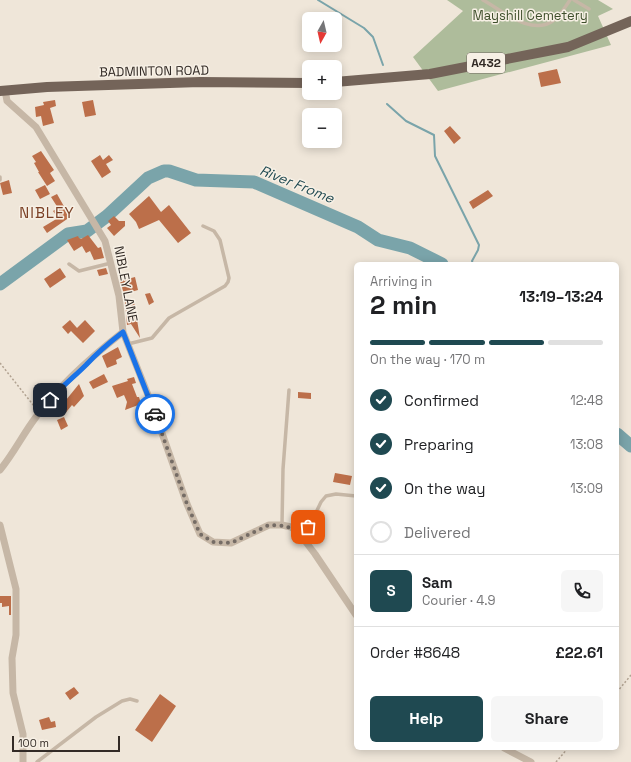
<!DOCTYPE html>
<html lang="en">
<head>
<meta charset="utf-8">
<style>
	:root { --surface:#fff; --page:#f6f6f6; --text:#202124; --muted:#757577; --line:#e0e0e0; --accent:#1f4951 }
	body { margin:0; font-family:"Space Grotesk",sans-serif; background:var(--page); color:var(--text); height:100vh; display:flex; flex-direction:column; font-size:15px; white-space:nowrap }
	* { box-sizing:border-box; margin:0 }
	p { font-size:13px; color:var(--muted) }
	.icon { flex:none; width:22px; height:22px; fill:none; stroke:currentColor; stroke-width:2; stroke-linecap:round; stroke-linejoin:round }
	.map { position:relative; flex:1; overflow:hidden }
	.side { position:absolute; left:354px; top:262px; width:265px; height:488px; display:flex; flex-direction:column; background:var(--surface); border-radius:6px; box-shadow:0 2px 10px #0003 }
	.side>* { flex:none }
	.needle { width:26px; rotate:188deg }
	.buttons { position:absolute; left:302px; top:12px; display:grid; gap:8px }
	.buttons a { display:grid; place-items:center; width:40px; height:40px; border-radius:6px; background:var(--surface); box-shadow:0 2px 10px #0003; font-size:20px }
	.scale { position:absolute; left:12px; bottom:10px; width:108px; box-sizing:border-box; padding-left:4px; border:2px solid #332b26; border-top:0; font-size:11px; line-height:14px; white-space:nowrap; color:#332b26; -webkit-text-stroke:3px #f7f0e5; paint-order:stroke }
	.pin { position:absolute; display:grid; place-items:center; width:34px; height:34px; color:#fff; margin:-17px; border-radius:8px; box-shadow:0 2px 6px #0006 }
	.courier { position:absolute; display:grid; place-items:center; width:40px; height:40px; margin:-20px; border:3px solid #1a73e8; border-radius:50%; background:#fff; color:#222; box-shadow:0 1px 5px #0007 }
	.headline em { font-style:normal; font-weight:700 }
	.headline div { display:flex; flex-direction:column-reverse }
	.headline { display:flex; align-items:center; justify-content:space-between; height:68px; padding:0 16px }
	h1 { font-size:26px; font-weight:700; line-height:30px }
	.bar { display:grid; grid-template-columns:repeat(4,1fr); gap:6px 4px; align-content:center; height:48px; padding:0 16px }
	.bar i { height:5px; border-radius:3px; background:var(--line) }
	.bar .current { background:var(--accent) }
	.bar p { grid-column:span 4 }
	.line { display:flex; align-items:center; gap:10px; padding:0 16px; border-top:1px solid var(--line) }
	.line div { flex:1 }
	.round { display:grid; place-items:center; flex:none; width:42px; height:42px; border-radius:6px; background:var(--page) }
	ol { padding:0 16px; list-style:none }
	li { display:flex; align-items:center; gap:12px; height:44px }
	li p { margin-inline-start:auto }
	li .icon { padding:4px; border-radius:50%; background:var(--accent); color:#fff; stroke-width:4 }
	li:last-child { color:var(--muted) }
	li i { width:22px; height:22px; border:2px solid var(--line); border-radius:50% }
	.button { display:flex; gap:8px; margin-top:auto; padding:8px 16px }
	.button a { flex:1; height:46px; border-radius:6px; background:var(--accent); color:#fff; font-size:16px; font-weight:700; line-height:46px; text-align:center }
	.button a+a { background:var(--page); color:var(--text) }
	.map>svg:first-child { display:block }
</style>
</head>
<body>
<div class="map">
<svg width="631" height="762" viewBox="0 0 631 762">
	<rect width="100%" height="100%" fill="#efe6d9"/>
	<path fill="#aebc9b" d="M 447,0 L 598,0 L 613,9 L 598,16 L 611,45 L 438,91 L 413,57 L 463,11 Z"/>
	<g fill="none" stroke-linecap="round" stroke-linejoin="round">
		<path stroke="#7aa4aa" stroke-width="2" d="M 318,0 L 364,28 L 373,37 L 383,65
			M 387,104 L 406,121 L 434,135 L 435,156 L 479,245 L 478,250 L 472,261 L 473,264"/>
		<path stroke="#7aa4aa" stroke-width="13" d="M 0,284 L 68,234 L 87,231 L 107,216 L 148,178 L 164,171 L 169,171 L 196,180 L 254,182 L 358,227 L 378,240 L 410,248 L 442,264
			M 617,434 L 631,446"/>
	</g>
	<path fill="#bc6f4a" d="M 557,69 L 561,83 L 541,87 L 538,73 Z
		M 55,100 L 56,106 L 50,108 L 54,123 L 43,126 L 41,116 L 36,117 L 35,107 L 44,105 L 43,102 Z
		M 93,100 L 96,115 L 85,117 L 82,102 Z
		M 450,126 L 461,138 L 454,144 L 444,131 Z
		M 41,151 L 54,170 L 50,173 L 55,181 L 47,186 L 38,172 L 39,172 L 34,163 L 36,162 L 32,156 Z
		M 100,155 L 103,160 L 109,155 L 113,160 L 106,164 L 111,172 L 102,178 L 91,161 Z
		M 9,180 L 12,193 L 3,195 L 0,183 Z
		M 45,185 L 50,194 L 40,199 L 35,190 Z
		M 488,190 L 493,196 L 473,209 L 469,202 Z
		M 57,194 L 70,217 L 47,233 L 43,227 L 58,218 L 53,211 L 58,208 L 51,197 Z
		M 149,196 L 161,212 L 169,205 L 191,233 L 178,243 L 159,220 L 139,229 L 136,222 L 129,214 Z
		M 114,216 L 119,221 L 125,221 L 125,226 L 114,236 L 107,228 L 111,225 L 108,221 Z
		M 88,235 L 98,248 L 101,247 L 104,258 L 94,260 L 90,251 L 86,253 L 82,246 L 74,251 L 67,240 L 78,236 L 79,238 L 81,239 Z
		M 60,268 L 66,277 L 50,288 L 44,279 Z
		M 106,268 L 108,274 L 99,276 L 97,270 Z
		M 135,277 L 138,290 L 124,294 L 120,281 Z
		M 150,293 L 154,302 L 149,305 L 145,294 Z
		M 125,301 L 134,301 L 140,338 L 131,324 L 127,325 Z
		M 70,320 L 77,328 L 85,320 L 95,331 L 83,343 L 71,331 L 68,334 L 62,327 Z
		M 118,347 L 122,357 L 116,360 L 117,364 L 107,368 L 102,356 Z
		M 104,374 L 108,382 L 93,389 L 89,382 Z
		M 134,377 L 136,383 L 132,384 L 137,397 L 139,397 L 141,404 L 125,410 L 127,402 L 124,395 L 117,398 L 112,386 L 128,381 L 127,379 Z
		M 79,384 L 84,396 L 74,407 L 72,405 L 63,416 L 52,407 L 59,399 L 62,402 L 66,400 Z
		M 298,392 L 311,393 L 311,399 L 298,398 Z
		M 64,417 L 68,426 L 61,430 L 57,420 Z
		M 335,473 L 352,476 L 350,485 L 333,482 Z
		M 0,596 L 11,596 L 11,615 L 9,615 L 9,606 L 2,607 L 2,603 L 0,603 Z
		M 74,687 L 79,693 L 70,700 L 65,693 Z
		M 160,694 L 176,706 L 152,742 L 135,730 Z
		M 49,717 L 51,722 L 55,721 L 56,727 L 42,730 L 39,720 Z"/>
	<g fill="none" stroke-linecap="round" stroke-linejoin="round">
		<path stroke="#b1a291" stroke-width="1.5" stroke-dasharray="2 2" stroke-linecap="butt" d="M 0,363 L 34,406
			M 617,692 L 631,675
			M 556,762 L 568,748"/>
		<path stroke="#c6b7a6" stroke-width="3.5" d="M 483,0 C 503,11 532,37 554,20 C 561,15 565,7 570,0
			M 574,0 L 589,9
			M 0,177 L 0,180
			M 69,264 L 79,271 L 111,263
			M 128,344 L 152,338 L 169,318 L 225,286 L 228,282 L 229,278 L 220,240 L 214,231 L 203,226
			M 282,525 L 283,469 L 289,390
			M 299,533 L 311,523 L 321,502 L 326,496 L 336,494 L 356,496
			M 37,762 L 96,717 L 122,701 L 130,699 L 137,701"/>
		<path stroke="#c6b7a6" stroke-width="7" d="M 5,90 L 7,101 L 36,127 L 105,241 L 119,296 L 123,332 L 152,405 L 187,504 L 200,534 L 213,542 L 231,543 L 269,525 L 282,525 L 291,527 L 299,533 L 315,554 L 356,615
			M 0,470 C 14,453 23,434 36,417 C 60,384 91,357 123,332
			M 0,525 L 16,589 L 16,635 L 12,658 L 13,693 L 23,734 L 23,762
			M 504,748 L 531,762"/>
		<path stroke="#746459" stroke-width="10" d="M 335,82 L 430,74 L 568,47 L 631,21
			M 0,91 L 47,87 L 200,82 L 309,83"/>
	</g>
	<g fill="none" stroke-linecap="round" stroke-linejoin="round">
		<path stroke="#756c65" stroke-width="4" stroke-dasharray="0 7.2" d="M 155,414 L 187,504 L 200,534 L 213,542 L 231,543 L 269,525 L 286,526 L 299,533 L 308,527"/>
		<path stroke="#1a73e8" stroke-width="5" d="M 50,400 C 61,387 74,377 86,365 C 97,353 110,342 123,332 L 155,414"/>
	</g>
	<g text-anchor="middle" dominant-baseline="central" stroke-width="3" stroke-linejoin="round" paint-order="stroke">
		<rect fill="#f7f0e5" stroke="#6e665f" stroke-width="1" x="467" y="53" width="38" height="20" rx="3"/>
		<g font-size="12" font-weight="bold" fill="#332b26">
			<text x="486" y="63">A432</text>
		</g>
		<g font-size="13" fill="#3f4f2c" stroke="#f7f0e5">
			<text x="530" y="15">Mayshill Cemetery</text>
		</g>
		<g font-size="13" fill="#332b26" stroke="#f7f0e5">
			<text transform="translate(154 71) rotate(-1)">BADMINTON ROAD</text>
			<text transform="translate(126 284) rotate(79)">NIBLEY LANE</text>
		</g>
		<g font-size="14" font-style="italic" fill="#1f4951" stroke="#f7f0e5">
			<text transform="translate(297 184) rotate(22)">River Frome</text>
		</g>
		<g font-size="15" letter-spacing="1" fill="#7b4126" stroke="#f7f0e5">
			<text x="47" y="212">NIBLEY</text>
		</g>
	</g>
</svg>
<div class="buttons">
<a><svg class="needle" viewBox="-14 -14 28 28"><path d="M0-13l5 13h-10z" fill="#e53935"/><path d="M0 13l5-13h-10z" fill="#757577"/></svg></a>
<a>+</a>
<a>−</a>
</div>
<div class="scale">100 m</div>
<div class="pin" style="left:308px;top:527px;background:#ea580c"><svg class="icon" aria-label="bag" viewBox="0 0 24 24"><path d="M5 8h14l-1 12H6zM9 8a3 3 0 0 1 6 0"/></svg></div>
<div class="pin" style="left:50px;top:400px;background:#1f2937"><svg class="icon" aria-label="home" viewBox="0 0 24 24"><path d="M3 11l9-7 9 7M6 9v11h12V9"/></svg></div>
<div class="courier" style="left:155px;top:414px"><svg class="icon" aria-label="car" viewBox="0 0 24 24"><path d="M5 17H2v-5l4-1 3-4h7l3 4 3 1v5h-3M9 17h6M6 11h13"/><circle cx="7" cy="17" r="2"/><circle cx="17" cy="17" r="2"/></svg></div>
<section class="side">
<div class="headline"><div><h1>2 min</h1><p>Arriving in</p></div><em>13:19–13:24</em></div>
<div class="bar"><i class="current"></i><i class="current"></i><i class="current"></i><i></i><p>On the way · 170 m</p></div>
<ol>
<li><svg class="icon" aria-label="check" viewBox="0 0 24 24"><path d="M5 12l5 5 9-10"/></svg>Confirmed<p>12:48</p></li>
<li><svg class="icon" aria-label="check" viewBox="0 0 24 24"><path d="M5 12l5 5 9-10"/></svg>Preparing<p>13:08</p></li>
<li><svg class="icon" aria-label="check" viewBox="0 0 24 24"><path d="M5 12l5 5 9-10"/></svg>On the way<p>13:09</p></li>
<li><i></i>Delivered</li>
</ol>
<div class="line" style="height:72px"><b class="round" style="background:var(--accent);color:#fff">S</b><div><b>Sam</b><p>Courier · 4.9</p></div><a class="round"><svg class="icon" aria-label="phone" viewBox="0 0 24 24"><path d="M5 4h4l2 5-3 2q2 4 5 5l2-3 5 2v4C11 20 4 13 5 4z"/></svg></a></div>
<div class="line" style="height:52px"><div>Order #8648</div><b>£22.61</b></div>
<div class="button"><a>Help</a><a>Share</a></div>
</section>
</div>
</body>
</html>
